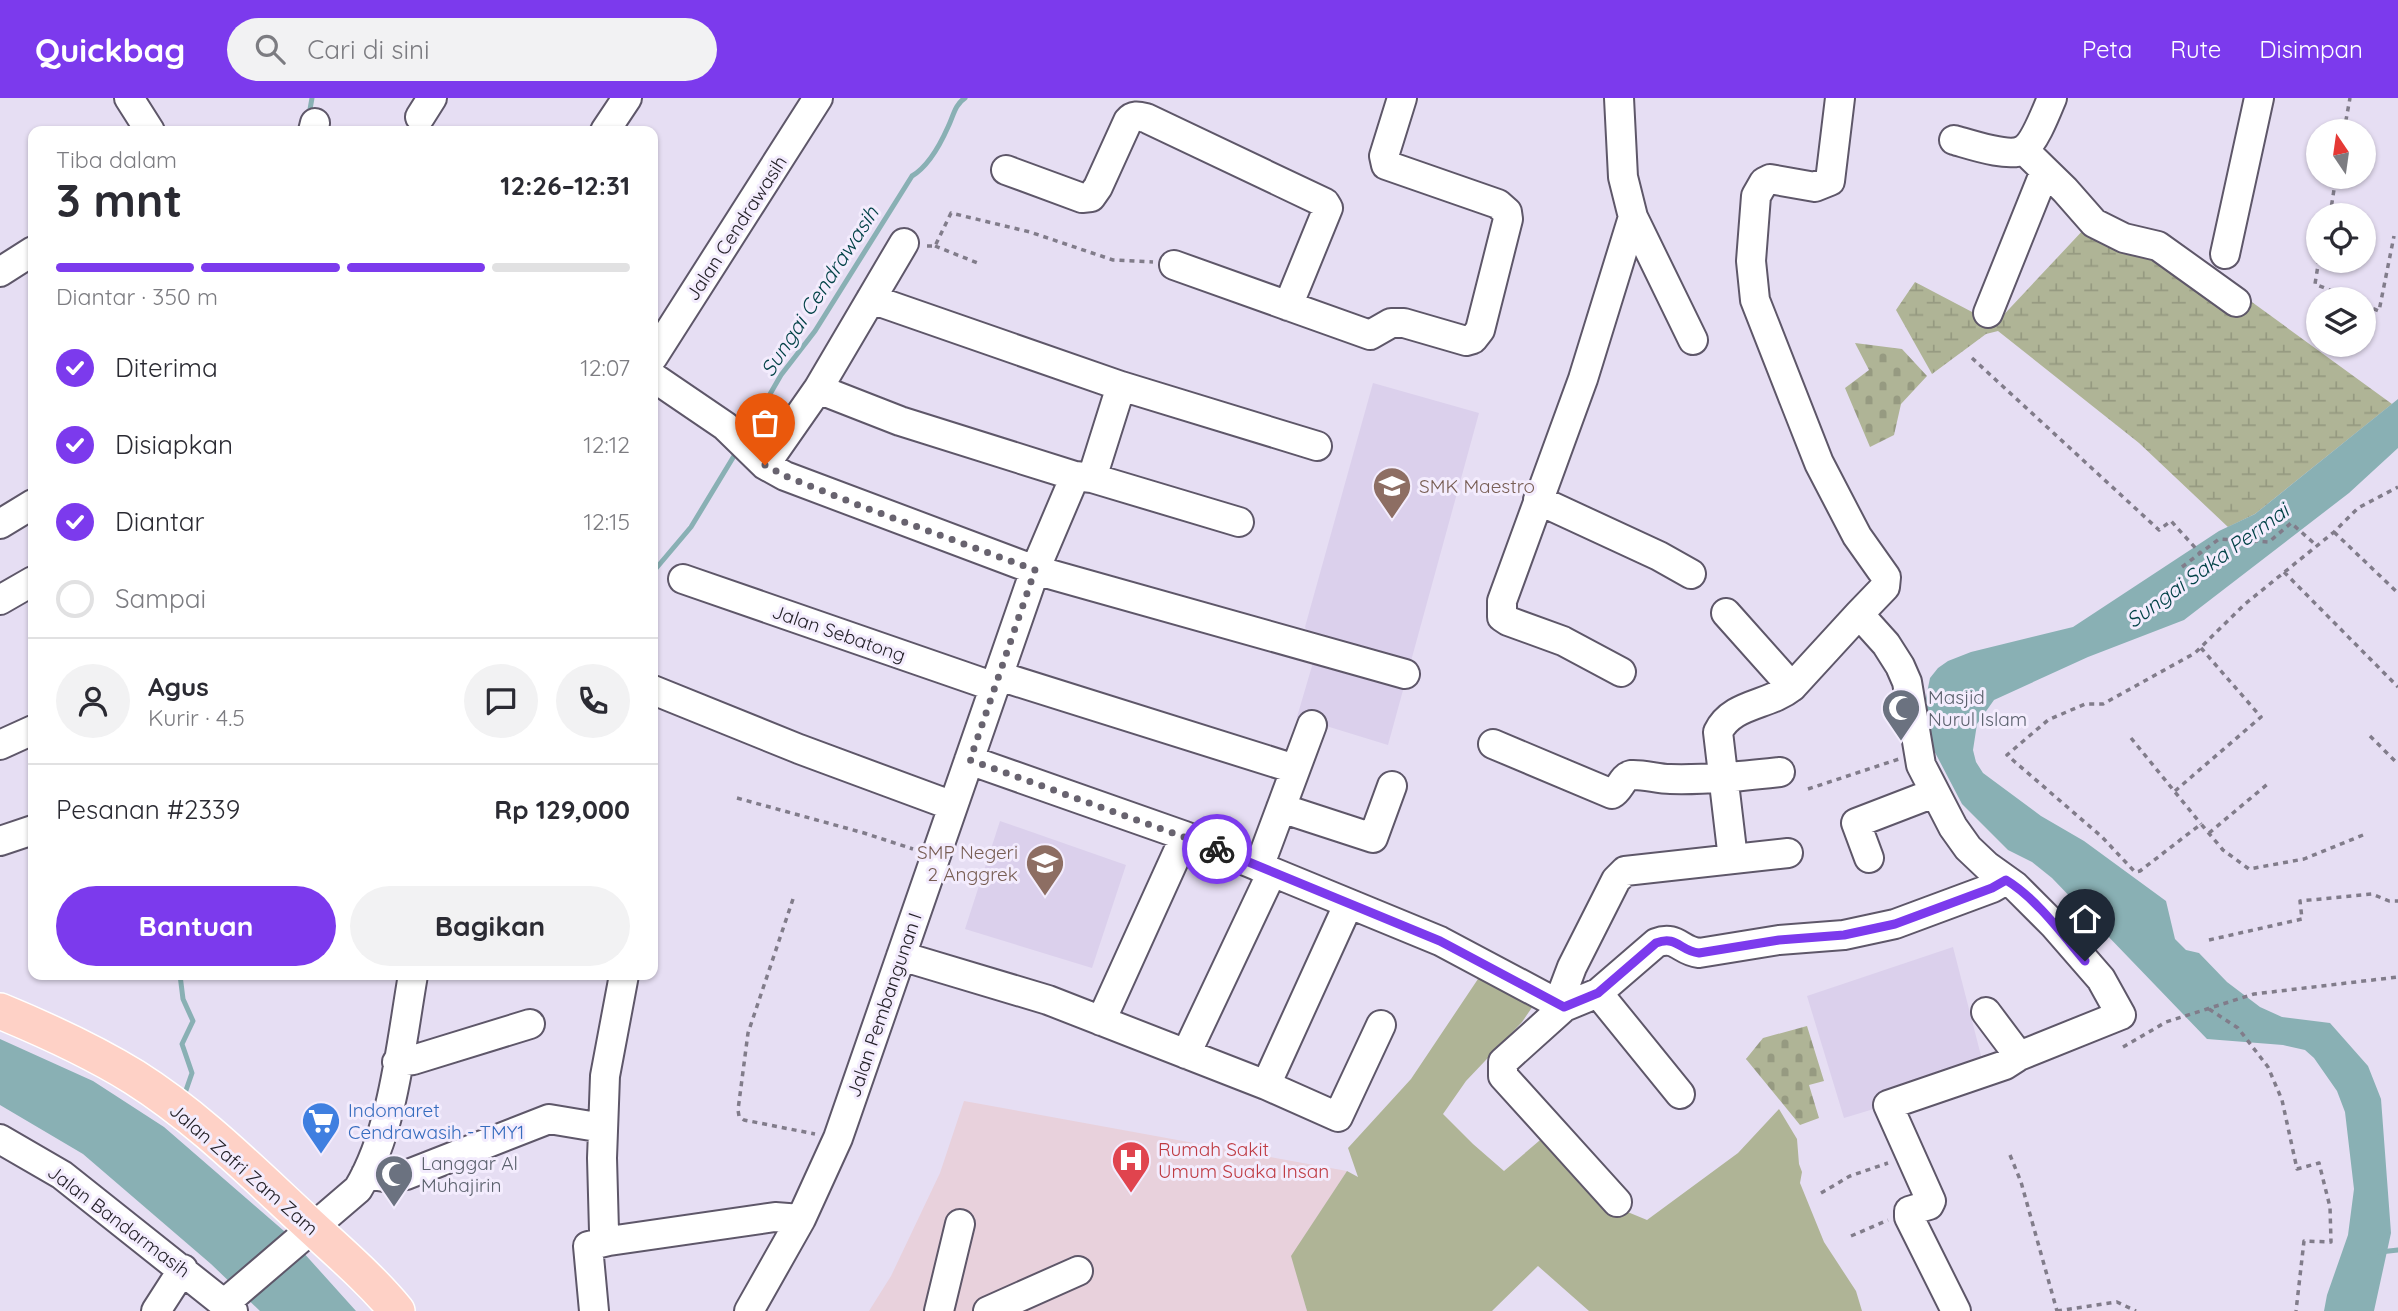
<!DOCTYPE html>
<html lang="id">
<head>
<meta charset="utf-8">
<style>
	:root { --surface:#fff; --page:#f2f2f3; --text:#2b2b33; --muted:#7c7c81; --line:#e1e1e2; --accent:#7c3aed }
	body { margin:0; font-family:Quicksand,sans-serif; background:var(--page); color:var(--text); height:100vh; display:flex; flex-direction:column; font-size:26px; white-space:nowrap }
	* { box-sizing:border-box; margin:0 }
	p { font-size:23px; color:var(--muted) }
	.icon { flex:none; width:38px; height:38px; fill:none; stroke:currentColor; stroke-width:2; stroke-linecap:round; stroke-linejoin:round }
	.map { position:relative; flex:1; overflow:hidden }
	.panel { position:absolute; left:28px; top:28px; width:630px; height:854px; display:flex; flex-direction:column; background:var(--surface); border-radius:14px; box-shadow:0 2px 5px #0004 }
	.panel>* { flex:none }
	.needle { width:46px; rotate:347deg }
	.fabs { position:absolute; left:2306px; top:21px; display:grid; gap:14px }
	.fabs a { display:grid; place-items:center; width:70px; height:70px; border-radius:50%; background:var(--surface); box-shadow:0 2px 5px #0004; font-size:35px }
	.pin { position:absolute; display:grid; place-items:center; width:60px; height:60px; color:#fff; margin:-72px -30px; border-radius:50% 50% 50% 0; rotate:-45deg; box-shadow:0 0 7px #0007 }
	.pin .icon { rotate:45deg }
	.courier { position:absolute; display:grid; place-items:center; width:70px; height:70px; margin:-35px; border:5px solid #7c3aed; border-radius:50%; background:#fff; color:#222; box-shadow:0 2px 9px #0007 }
	.overview em { font-style:normal; font-weight:700 }
	.overview div { display:flex; flex-direction:column-reverse }
	.overview { display:flex; align-items:center; justify-content:space-between; height:119px; padding:0 28px }
	h1 { font-size:46px; font-weight:700; line-height:52px }
	.bar { display:grid; grid-template-columns:repeat(4,1fr); gap:10px 7px; align-content:center; height:84px; padding:0 28px }
	.bar i { height:9px; border-radius:5px; background:var(--line) }
	.bar .selected { background:var(--accent) }
	.bar p { grid-column:span 4 }
	.line { display:flex; align-items:center; gap:18px; padding:0 28px; border-top:2px solid var(--line) }
	.line div { flex:1 }
	.round { display:grid; place-items:center; flex:none; width:74px; height:74px; border-radius:37px; background:var(--page) }
	ol { padding:0 28px; list-style:none }
	li { display:flex; align-items:center; gap:21px; height:77px }
	li p { margin-inline-start:auto }
	li .icon { padding:7px; border-radius:50%; background:var(--accent); color:#fff; stroke-width:4 }
	li:last-child { color:var(--muted) }
	li i { width:38px; height:38px; border:4px solid var(--line); border-radius:50% }
	.cta { display:flex; gap:14px; margin-top:auto; padding:14px 28px }
	.cta a { flex:1; height:80px; border-radius:42px; background:var(--accent); color:#fff; font-size:28px; font-weight:700; line-height:80px; text-align:center }
	.cta a+a { background:var(--page); color:var(--text) }
	header { display:flex; align-items:center; gap:42px; box-sizing:border-box; height:98px; padding:0 35px; background:var(--accent); color:#fff }
	header strong { font-size:33px }
	nav { display:flex; gap:38px; margin-inline-start:auto; font-size:24px }
	.search { width:490px; height:63px; background:var(--page); display:flex; align-items:center; gap:18px; box-sizing:border-box; padding:0 24px; border-radius:38px; color:var(--muted); font-size:26px }
	.map>svg:first-child { display:block }
</style>
</head>
<body>
<header>
<strong>Quickbag</strong>
<div class="search"><svg class="icon" aria-label="search" viewBox="0 0 24 24"><circle cx="10" cy="10" r="6"/><path d="M15 15l6 6"/></svg>Cari di sini</div>
<nav><a>Peta</a><a>Rute</a><a>Disimpan</a></nav>
</header>
<div class="map">
<svg width="2398" height="1213" viewBox="0 0 2398 1213">
	<defs>
		<pattern id="wetland-marsh" width="20" height="14" patternUnits="userSpaceOnUse" patternTransform="scale(1.75)"><rect width="20" height="14" fill="#afb496"/><path d="M1 5h8M5 5V1M11 12h8M15 12V8" fill="none" stroke="#969a81"/></pattern>
		<pattern id="cemetery-stones" width="16" height="16" patternUnits="userSpaceOnUse" patternTransform="scale(1.75)"><rect width="16" height="16" fill="#afb496"/><path d="M2 7V4a2 2 0 0 1 4 0v3zM10 15v-3a2 2 0 0 1 4 0v3z" fill="#969a81"/></pattern>
	</defs>
	<rect width="100%" height="100%" fill="#e6def3"/>
	<path fill="#dbd0ec" d="M 1373,285 L 1479,315 L 1388,647 L 1297,619 L 1317,551 L 1305,529 Z
		M 1000,723 L 1126,767 L 1092,870 L 965,831 Z
		M 1953,849 L 1986,977 L 1844,1020 L 1807,898 Z"/>
	<path fill="#e8d1dc" d="M 964,1003 L 1347,1073 L 1292,1158 L 1307,1213 L 869,1213 L 891,1178 L 940,1075 Z"/>
	<path fill="#afb496" d="M 1480,878 L 1508,889 L 1533,908 L 1522,924 L 1466,983 L 1443,1016 L 1473,1046 L 1504,1073 L 1546,1037 L 1618,1110 L 1647,1122 L 1738,1055 L 1779,1011 L 1797,1041 L 1799,1066 L 1802,1074 L 1800,1085 L 1824,1144 L 1856,1193 L 1862,1213 L 1589,1213 L 1538,1168 L 1492,1213 L 1307,1213 L 1291,1158 L 1347,1073 L 1358,1079 L 1348,1050 L 1411,981 Z"/>
	<path fill="url(#wetland-marsh)" d="M 2086,129 L 2161,138 L 2392,306 L 2255,416 L 2228,429 L 2139,345 L 1998,233 L 1986,236 L 1932,276 L 1896,212 L 1915,184 L 1995,226 Z"/>
	<path fill="url(#cemetery-stones)" d="M 1855,245 L 1902,251 L 1927,278 L 1901,306 L 1894,337 L 1870,349 L 1845,290 L 1869,272 Z
		M 1807,928 L 1824,983 L 1809,987 L 1819,1020 L 1800,1027 L 1746,961 L 1763,940 Z"/>
	<path fill="#89b0b4" d="M 2398,301 L 2398,350 L 2349,395 L 2184,522 L 2088,559 L 1994,602 L 1977,626 L 1973,652 L 1976,664 L 1983,675 L 2041,718 L 2084,743 L 2166,803 L 2175,841 L 2186,852 L 2199,855 L 2227,884 L 2260,909 L 2282,919 L 2330,925 L 2368,968 L 2381,1001 L 2391,1135 L 2374,1213 L 2324,1213 L 2327,1197 L 2348,1137 L 2354,1091 L 2345,1014 L 2337,993 L 2314,960 L 2305,952 L 2283,947 L 2207,941 L 2052,780 L 2032,764 L 2008,752 L 1962,706 L 1928,641 L 1925,605 L 1930,580 L 1938,570 L 1948,563 L 1971,554 L 2073,529 L 2219,433 L 2255,416 Z
		M 0,941 L 93,983 L 164,1029 L 284,1133 L 356,1213 L 260,1213 L 211,1166 L 83,1056 L 0,1007 Z"/>
	<g fill="none" stroke-linecap="round" stroke-linejoin="round">
		<path stroke="#89b0b4" stroke-width="5" d="M 309,17 L 312,0
			M 747,336 L 781,277 L 815,233 L 912,78 C 929,68 940,47 948,29 C 953,19 955,6 965,0
			M 653,474 L 691,429 L 737,353
			M 180,877 L 183,901 L 193,923 L 182,946 L 192,975 L 184,998
			M 2380,1154 L 2398,1152"/>
		<g stroke="#5e5769" stroke-width="32">
			<path id="minor" d="M 129,0 L 150,33
				M 1619,0 L 1623,79 L 1633,119 L 1583,281 L 1502,503 L 1502,519 L 1508,523 L 1563,543 L 1621,574
				M 1840,0 L 1830,83 L 1815,89 L 1770,81 L 1764,84 L 1756,98 L 1751,163 L 1755,202 L 1819,365 L 1857,438 L 1886,479 L 1885,489 L 1859,516
				M 420,19 L 432,0
				M 313,33 L 315,25
				M 605,33 L 627,0
				M 1954,42 C 1969,46 2009,60 2023,52 C 2034,46 2047,12 2052,0
				M 2024,52 L 2065,92 L 2094,125 L 2124,140 L 2158,148 L 2236,204
				M 1006,72 L 1082,100 L 1091,99 L 1098,89 L 1128,23 C 1133,17 1138,18 1146,20 L 1325,105 L 1328,110 L 1288,208
				M 1633,119 L 1693,242
				M 2225,156 L 2259,0
				M 1174,167 L 1370,237 L 1391,225 L 1404,225 L 1466,243 L 1473,241 L 1480,232 L 1508,121 L 1507,114 L 1498,106 L 1386,67 L 1384,58 L 1402,0
				M 0,174 L 33,153
				M 871,201 L 1121,288 L 1092,380
				M 1988,215 L 2045,73
				M 653,259 L 818,0
				M 653,279 L 725,328 L 765,367 L 785,378 L 1035,472 L 1405,576
				M 1121,288 L 1317,348
				M 818,291 L 900,323 L 1075,378 L 1092,380 L 1239,424
				M 765,367 L 818,291 L 904,145
				M 1538,402 L 1659,458 L 1691,476
				M 0,426 L 33,406
				M 683,481 L 995,589
				M 0,502 L 33,483
				M 1726,515 L 1792,589
				M 999,578 L 1295,671
				M 653,592 L 799,651 L 953,708
				M 1493,646 L 1612,696 C 1620,692 1622,679 1631,677 C 1643,676 1658,681 1670,681 C 1707,682 1743,678 1780,674
				M 0,647 L 33,632
				M 969,662 L 1185,738 L 1440,843 L 1564,909
				M 1281,710 L 1373,740 L 1392,688
				M 0,743 L 33,732
				M 1869,760 L 1856,725 L 1934,695
				M 1733,761 L 1718,634 C 1732,605 1768,608 1792,589 L 1859,516 L 1886,546 L 1900,568 L 1907,584 L 1921,667 L 1953,729 L 1968,750 L 1987,768 L 2015,788 L 2054,827 L 2101,881 L 2121,917 L 2019,958 L 1986,914
				M 1259,769 L 1312,627
				M 901,858 L 1048,902 L 1266,987 L 1338,1019 L 1381,927
				M 624,877 L 605,978 L 602,1060 L 604,1133 L 609,1143 L 775,1119 L 801,1121
				M 1598,895 L 1680,996
				M 1558,906 L 1572,869 L 1616,782 L 1625,773 L 1788,755
				M 1101,923 L 1185,738
				M 1186,956 L 1272,774
				M 397,964 L 413,962 L 530,926
				M 1266,987 L 1348,807
				M 0,1041 L 62,1077 L 233,1213
				M 366,1076 L 390,1080 L 406,1077 L 549,1021 L 603,1030
				M 1617,1104 L 1503,978 L 1503,964 L 1564,909 L 1598,895 L 1656,845 C 1677,837 1680,853 1699,855 L 1779,842 L 1844,837 L 1895,826 L 1992,790 L 2006,782
				M 225,1205 L 358,1091 C 394,1031 401,945 413,877
				M 156,1213 L 183,1171
				M 594,1213 L 588,1148 L 609,1143
				M 749,1213 L 801,1121 L 838,1040 L 1035,472 L 1075,378
				M 939,1213 L 960,1126
				M 988,1213 L 1078,1173
				M 1956,1213 L 1909,1119 L 1909,1113 L 1929,1107 L 1931,1103 L 1888,1007 L 2005,967 L 2019,958"/>
		</g>
		<g stroke="#fff" stroke-width="38">
			<path id="major" d="M 0,913 C 46,932 92,953 134,979 C 196,1018 248,1070 302,1120 C 334,1150 369,1179 397,1213"/>
		</g>
		<path stroke="#817c8a" stroke-width="3.5" stroke-dasharray="5 5" stroke-linecap="butt" d="M 2344,33 L 2350,0
			M 2330,117 L 2336,79
			M 927,148 L 935,148 L 951,115 L 1030,134 L 1113,162 L 1153,164
			M 935,148 L 980,166
			M 2319,161 L 2315,186 L 2351,201
			M 2364,207 L 2379,213 L 2394,138
			M 1972,260 L 2159,432 L 2171,423 L 2200,455
			M 2334,434 L 2398,495
			M 2182,469 L 2219,441 L 2269,444 L 2291,425 L 2316,447
			M 2284,474 L 2398,589
			M 2370,638 L 2398,666
			M 2131,640 L 2201,726
			M 1808,691 L 1899,661
			M 2175,693 L 2261,619 L 2201,550
			M 737,700 L 864,735 L 913,751
			M 2209,735 L 2270,684
			M 2363,737 L 2304,761 L 2249,771 L 2223,752 L 2201,726 L 2140,773 L 2135,774 L 2102,739 L 2007,657 L 2048,622 L 2085,606 L 2103,606 L 2195,555 L 2245,506 L 2334,434 L 2358,410 L 2398,389
			M 793,801 L 748,935 L 738,1012 L 739,1018 L 744,1022 L 815,1036
			M 2209,842 L 2302,821 L 2300,803 L 2372,796 L 2389,803 L 2398,803
			M 2209,911 L 2238,930 L 2268,969 L 2282,1002 L 2297,1071 L 2319,1065 L 2330,1109 L 2331,1144 L 2304,1143 L 2296,1213
			M 2123,949 L 2166,924 L 2254,896 L 2398,879
			M 2010,1057 L 2021,1084 L 2057,1213
			M 1821,1095 L 1850,1078 L 1888,1065
			M 1851,1138 L 1888,1122
			M 2057,1213 L 2117,1204 L 2136,1213"/>
		<use href="#minor" stroke="#fff" stroke-width="28"/>
		<use href="#major" stroke="#fed1c6" stroke-width="35"/>
	</g>
	<g fill="none" stroke-linecap="round" stroke-linejoin="round">
		<path stroke="#68636f" stroke-width="7" stroke-dasharray="0 12.6" d="M 765,367 L 785,378 L 866,410 L 1035,472 L 970,662 L 1217,751"/>
		<path stroke="#7c3aed" stroke-width="9" d="M 1217,751 L 1440,843 L 1564,909 L 1598,895 L 1656,845 C 1677,837 1680,853 1699,855 L 1779,842 L 1844,837 L 1895,826 L 1992,790 L 2006,782 C 2036,800 2063,837 2085,863"/>
	</g>
	<defs>
		<g id="school-pin" transform="scale(2.0125)"><path d="M0 17L-7.5 6A9.5 9.5 0 1 1 7.5 6Z" fill="#8d6e63" stroke="#f3ecfd"/><path d="M0-5L7-2L0 1L-7-2ZM-4 1L0 2.5L4 1V4Q0 6-4 4Z" fill="#fff"/></g>
		<g id="mosque-pin" transform="scale(2.0125)"><path d="M0 17L-7.5 6A9.5 9.5 0 1 1 7.5 6Z" fill="#6b7280" stroke="#f3ecfd"/><path d="M3.5-4.9A6 6 0 1 0 3.5 4.9A5 5 0 1 1 3.5-4.9Z" fill="#fff"/></g>
		<g id="supermarket-pin" transform="scale(2.0125)"><path d="M0 17L-7.5 6A9.5 9.5 0 1 1 7.5 6Z" fill="#3f7fe0" stroke="#f3ecfd"/><path d="M-6-5.5h2.5l.6 2H6L4.5 2H-2.5L-4.4-4H-6ZM-1.5 3.2a1.3 1.3 0 1 0 .1 0ZM3 3.2a1.3 1.3 0 1 0 .1 0Z" fill="#fff"/></g>
		<g id="hospital-pin" transform="scale(2.0125)"><path d="M0 17L-7.5 6A9.5 9.5 0 1 1 7.5 6Z" fill="#e0444e" stroke="#f3ecfd"/><path d="M-5-5h3v3.5h4V-5h3V5h-3V1.5h-4V5h-3Z" fill="#fff"/></g>
	</defs>
	<g fill-rule="evenodd">
		<use href="#school-pin" x="1392" y="388"/>
		<use href="#mosque-pin" x="1901" y="610"/>
		<use href="#school-pin" x="1045" y="765"/>
		<use href="#supermarket-pin" x="321" y="1023"/>
		<use href="#hospital-pin" x="1131" y="1062"/>
		<use href="#mosque-pin" x="394" y="1076"/>
	</g>
	<g text-anchor="middle" dominant-baseline="central" stroke-width="6" stroke-linejoin="round" paint-order="stroke">
		<g font-size="19" fill="#242128" stroke="#f3ecfd">
			<text transform="translate(736 130) rotate(-57)">Jalan Cendrawasih</text>
			<text transform="translate(839 535) rotate(19)">Jalan Sebatong</text>
			<text transform="translate(884 907) rotate(-71)">Jalan Pembangunan I</text>
			<text transform="translate(244 1071) rotate(41)">Jalan Zafri Zam Zam</text>
			<text transform="translate(119 1123) rotate(37)">Jalan Bandarmasih</text>
		</g>
		<g font-size="19" fill="#785e54" stroke="#f3ecfd" text-anchor="start">
			<text x="1419" y="388">SMK Maestro</text>
			<text x="1018" y="754" text-anchor="end">SMP Negeri<tspan x="1018" dy="22">2 Anggrek</tspan></text>
		</g>
		<g font-size="19" fill="#5b616d" stroke="#f3ecfd" text-anchor="start">
			<text x="1928" y="599">Masjid<tspan x="1928" dy="22">Nurul Islam</tspan></text>
			<text x="421" y="1065">Langgar Al<tspan x="421" dy="22">Muhajirin</tspan></text>
		</g>
		<g font-size="19" fill="#366cbe" stroke="#f3ecfd" text-anchor="start">
			<text x="348" y="1012">Indomaret<tspan x="348" dy="22">Cendrawasih - TMY1</tspan></text>
		</g>
		<g font-size="19" fill="#be3a42" stroke="#f3ecfd" text-anchor="start">
			<text x="1158" y="1051">Rumah Sakit<tspan x="1158" dy="22">Umum Suaka Insan</tspan></text>
		</g>
		<g font-size="21" font-style="italic" fill="#024247" stroke="#f3ecfd">
			<text transform="translate(819 193) rotate(-57)">Sungai Cendrawasih</text>
			<text transform="translate(2207 467) rotate(-36)">Sungai Saka Permai</text>
		</g>
	</g>
</svg>
<div class="fabs">
<a><svg class="needle" viewBox="-14 -14 28 28"><path d="M0-13l5 13h-10z" fill="#e53935"/><path d="M0 13l5-13h-10z" fill="#7c7c81"/></svg></a>
<a><svg class="icon" aria-label="locate" viewBox="0 0 24 24"><circle cx="12" cy="12" r="6"/><path d="M12 2v4M12 18v4M2 12h4M18 12h4"/></svg></a>
<a><svg class="icon" aria-label="layers" viewBox="0 0 24 24"><path d="M12 4l9 5-9 5-9-5zM3 14l9 5 9-5"/></svg></a>
</div>
<div class="pin" style="left:765px;top:367px;background:#ea580c"><svg class="icon" aria-label="bag" viewBox="0 0 24 24"><path d="M5 8h14l-1 12H6zM9 8a3 3 0 0 1 6 0"/></svg></div>
<div class="pin" style="left:2085px;top:863px;background:#1f2937"><svg class="icon" aria-label="home" viewBox="0 0 24 24"><path d="M3 11l9-7 9 7M6 9v11h12V9"/></svg></div>
<div class="courier" style="left:1217px;top:751px"><svg class="icon" aria-label="bike" viewBox="0 0 24 24"><circle cx="6" cy="16" r="4"/><circle cx="18" cy="16" r="4"/><path d="M6 16l4-8h5l3 8M10 8l3 8H6M13 5h3"/></svg></div>
<section class="panel">
<div class="overview"><div><h1>3 mnt</h1><p>Tiba dalam</p></div><em>12:26–12:31</em></div>
<div class="bar"><i class="selected"></i><i class="selected"></i><i class="selected"></i><i></i><p>Diantar · 350 m</p></div>
<ol>
<li><svg class="icon" aria-label="check" viewBox="0 0 24 24"><path d="M5 12l5 5 9-10"/></svg>Diterima<p>12:07</p></li>
<li><svg class="icon" aria-label="check" viewBox="0 0 24 24"><path d="M5 12l5 5 9-10"/></svg>Disiapkan<p>12:12</p></li>
<li><svg class="icon" aria-label="check" viewBox="0 0 24 24"><path d="M5 12l5 5 9-10"/></svg>Diantar<p>12:15</p></li>
<li><i></i>Sampai</li>
</ol>
<div class="line" style="height:126px"><a class="round"><svg class="icon" aria-label="person" viewBox="0 0 24 24"><circle cx="12" cy="8" r="4"/><path d="M4 21q1-7 8-7t8 7"/></svg></a><div><b>Agus</b><p>Kurir · 4.5</p></div><a class="round"><svg class="icon" aria-label="chat" viewBox="0 0 24 24"><path d="M4 5h16v11H9l-5 4z"/></svg></a><a class="round"><svg class="icon" aria-label="phone" viewBox="0 0 24 24"><path d="M5 4h4l2 5-3 2q2 4 5 5l2-3 5 2v4C11 20 4 13 5 4z"/></svg></a></div>
<div class="line" style="height:91px"><div>Pesanan #2339</div><b>Rp 129,000</b></div>
<div class="cta"><a>Bantuan</a><a>Bagikan</a></div>
</section>
</div>
</body>
</html>
